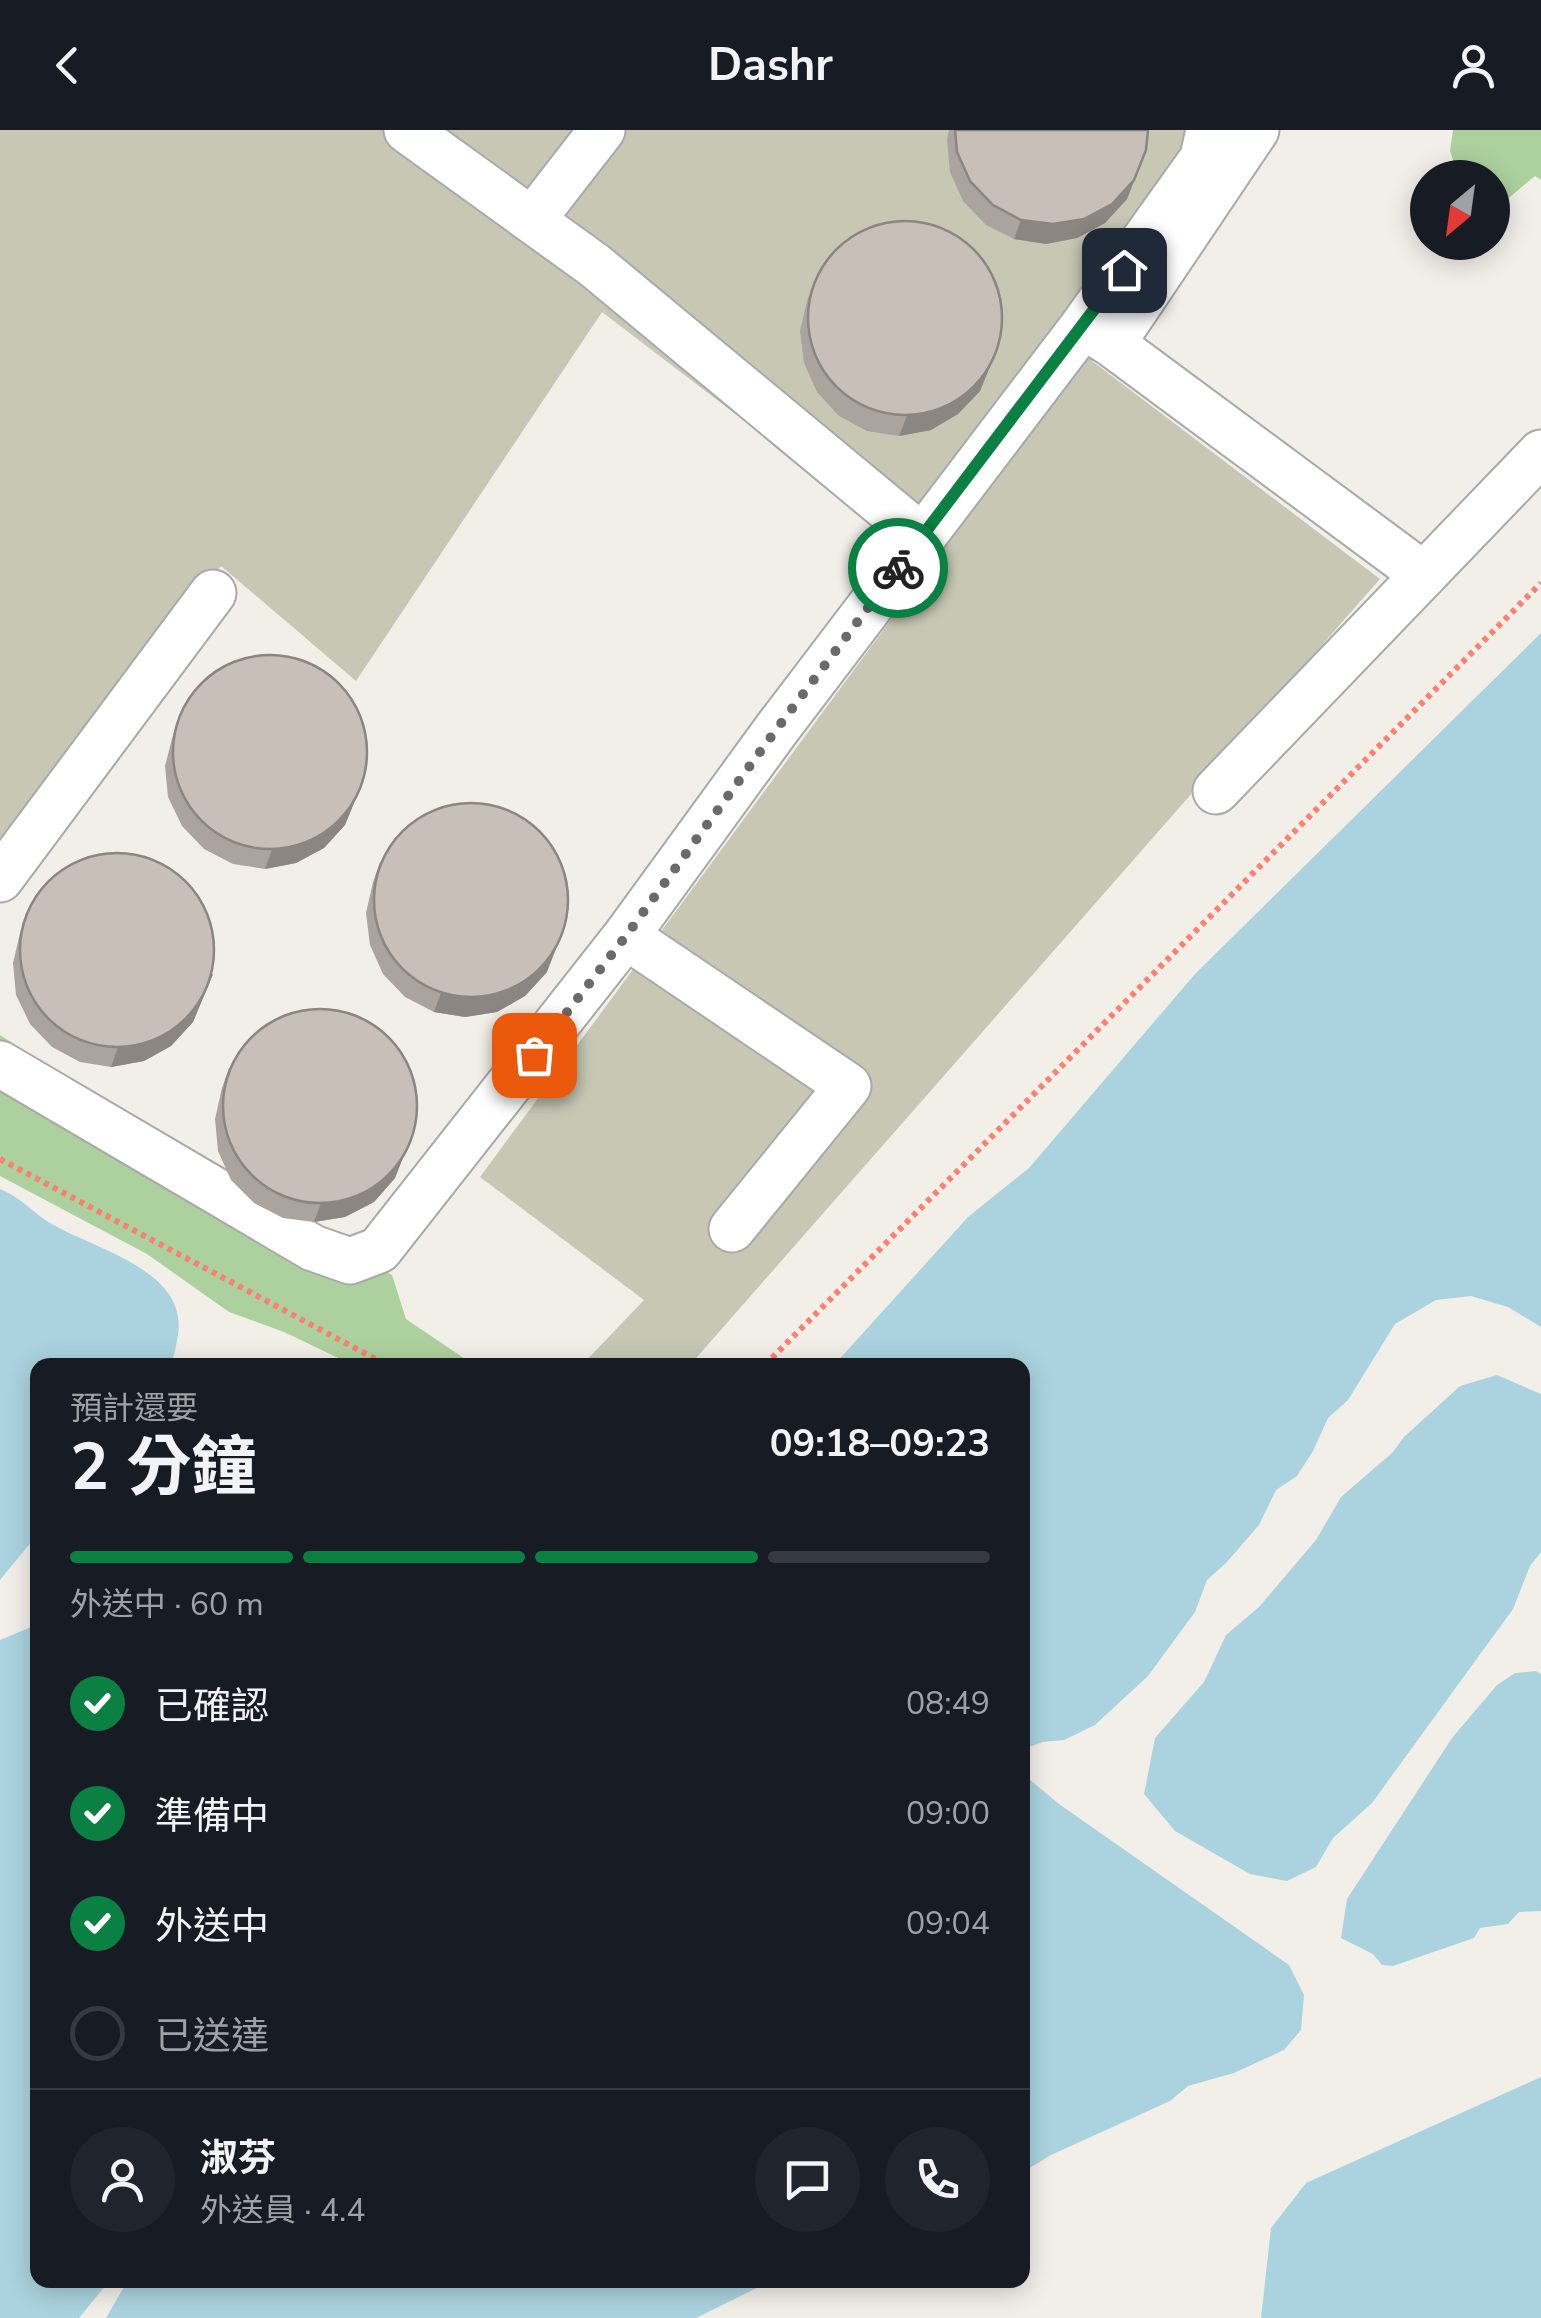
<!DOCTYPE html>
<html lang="zh-TW">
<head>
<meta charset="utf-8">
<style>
	:root { --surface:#171b24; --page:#20242c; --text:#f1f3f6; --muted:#9ea1a6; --line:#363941; --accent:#0b8043 }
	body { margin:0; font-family:"Nunito Sans","Noto Sans TC",sans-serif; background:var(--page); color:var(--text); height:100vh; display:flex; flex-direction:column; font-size:38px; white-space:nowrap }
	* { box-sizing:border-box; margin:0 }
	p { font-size:32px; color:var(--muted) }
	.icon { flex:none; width:55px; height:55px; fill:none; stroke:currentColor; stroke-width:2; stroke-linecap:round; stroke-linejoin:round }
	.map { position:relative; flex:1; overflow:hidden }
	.side { position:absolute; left:30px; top:1228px; width:1000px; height:930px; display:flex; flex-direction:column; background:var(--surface); border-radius:20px; box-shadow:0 5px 25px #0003 }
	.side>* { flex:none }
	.needle { width:65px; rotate:209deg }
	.buttons { position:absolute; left:1410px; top:30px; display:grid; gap:20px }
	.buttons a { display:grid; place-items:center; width:100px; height:100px; border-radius:50%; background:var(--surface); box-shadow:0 5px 25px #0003; font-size:50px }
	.pin { position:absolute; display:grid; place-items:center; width:85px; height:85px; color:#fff; margin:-42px; border-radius:20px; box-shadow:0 5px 15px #0006 }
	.courier { position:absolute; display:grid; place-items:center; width:100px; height:100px; margin:-50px; border:8px solid #0b8043; border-radius:50%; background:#fff; color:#222; box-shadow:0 2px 12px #0007 }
	.summary em { font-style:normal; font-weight:700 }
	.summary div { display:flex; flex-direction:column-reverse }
	.summary { display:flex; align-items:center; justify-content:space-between; height:170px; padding:0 40px }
	h1 { font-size:65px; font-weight:700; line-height:75px }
	.bar { display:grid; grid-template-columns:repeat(4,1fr); gap:15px 10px; align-content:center; height:120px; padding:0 40px }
	.bar i { height:12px; border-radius:8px; background:var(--line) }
	.bar .selected { background:var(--accent) }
	.bar p { grid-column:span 4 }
	.line { display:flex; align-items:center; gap:25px; padding:0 40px; border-top:2px solid var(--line) }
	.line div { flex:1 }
	.round { display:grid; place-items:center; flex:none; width:105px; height:105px; border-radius:52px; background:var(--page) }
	ol { padding:0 40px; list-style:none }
	li { display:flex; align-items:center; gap:30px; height:110px }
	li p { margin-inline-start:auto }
	li .icon { padding:10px; border-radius:50%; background:var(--accent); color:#fff; stroke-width:4 }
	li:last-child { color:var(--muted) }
	li i { width:55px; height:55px; border:5px solid var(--line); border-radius:50% }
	header { display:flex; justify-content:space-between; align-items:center; height:130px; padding:0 40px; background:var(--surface); font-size:45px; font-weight:700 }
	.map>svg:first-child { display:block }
</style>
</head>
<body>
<header><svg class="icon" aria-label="back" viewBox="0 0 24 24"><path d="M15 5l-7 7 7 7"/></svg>Dashr<svg class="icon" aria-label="person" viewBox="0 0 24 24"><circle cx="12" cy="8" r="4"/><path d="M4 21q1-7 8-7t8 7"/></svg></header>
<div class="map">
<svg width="1541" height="2188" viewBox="0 0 1541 2188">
	<rect width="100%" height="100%" fill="#f2efe9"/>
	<path fill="#c7c7b4" d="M 0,0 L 1247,0 L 1092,231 L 1380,449 L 690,1235 L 582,1235 L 644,1170 L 480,1047 L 932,434 L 602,182 L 356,551 L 221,436 L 0,724 Z"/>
	<path fill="#add19e" d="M 1453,0 L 1541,0 L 1541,50 L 1535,46 L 1493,81 L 1492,48 L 1459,47 L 1450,21 Z
		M 0,905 L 134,991 L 392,1145 L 406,1189 L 474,1235 L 353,1235 L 284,1202 L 229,1182 L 147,1124 L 0,1046 Z"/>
	<path fill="#aad3df" d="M 1541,503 L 1541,1197 L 1508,1177 L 1471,1166 L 1436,1170 L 1395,1194 L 1348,1270 L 1328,1288 L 1313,1321 L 1297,1346 L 1276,1360 L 1259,1395 L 1226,1433 L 1207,1450 L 1195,1482 L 1148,1546 L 1095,1595 L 1064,1610 L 1043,1612 L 1023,1619 L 1022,1235 L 834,1235 L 968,1087 L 1029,1038 L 1195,844 Z
		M 0,1059 C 24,1069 32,1083 52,1094 C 96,1120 188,1140 178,1205 C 176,1215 175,1226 170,1235 L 38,1235 L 37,1405 L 0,1450 Z
		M 1497,1245 L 1541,1264 L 1541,1422 L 1530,1436 L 1513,1479 L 1372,1673 L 1333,1708 L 1316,1737 L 1287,1751 L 1250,1744 L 1175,1701 L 1144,1664 L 1155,1608 L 1204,1552 L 1226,1505 L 1259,1477 L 1316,1410 L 1341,1367 L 1392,1323 L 1404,1307 L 1460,1256 Z
		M 37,1488 L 38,2150 L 110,2150 L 79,2188 L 0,2188 L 0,1510 L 31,1497 Z
		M 1536,1541 L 1541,1544 L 1541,1781 L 1519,1782 L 1508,1794 L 1480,1798 L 1474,1808 L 1393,1836 L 1382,1835 L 1373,1824 L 1341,1808 L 1347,1769 L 1452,1608 L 1497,1555 L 1515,1543 Z
		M 1023,1644 L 1059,1674 L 1289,1835 L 1304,1865 L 1301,1900 L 1284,1920 L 1234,1943 L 1188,1956 L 1170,1971 L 1051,2025 L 1023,2042 Z
		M 1541,1947 L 1541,2188 L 1261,2188 L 1271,2098 L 1306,2053 Z
		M 128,2150 L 773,2150 L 696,2188 L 106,2188 Z"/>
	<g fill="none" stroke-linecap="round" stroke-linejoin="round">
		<g stroke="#a9a9a9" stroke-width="49">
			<path id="minor" d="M 407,0 L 594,135 L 922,407
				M 533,89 L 602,0
				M 1083,196 L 1203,28 L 1209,0
				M 1112,214 L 1256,0
				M 1216,661 L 1541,323
				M 0,749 L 213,463
				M 626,806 L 848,956 L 732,1099
				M 0,934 L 313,1118 L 350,1131 L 379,1120 L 626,806 L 776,600 L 1083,196 L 1112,214 L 1424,445"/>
		</g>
		<path stroke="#fa8072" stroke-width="6" stroke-dasharray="5 5" stroke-linecap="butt" d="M 0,1029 L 387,1235
			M 765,1235 L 1541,453"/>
		<use href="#minor" stroke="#fff" stroke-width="45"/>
	</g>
	<path fill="#aba49e" d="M 949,0 L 1148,0 L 1146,20 L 1127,69 L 1105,93 L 1077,108 L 1046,114 L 1014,109 L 986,95 L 963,71 L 950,42 L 947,10 Z
		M 814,151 L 1000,212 L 980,261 L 958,284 L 931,300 L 899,306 L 867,301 L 839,286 L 817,262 L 804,233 L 800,201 L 807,171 Z
		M 180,585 L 365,646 L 345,695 L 324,718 L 296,733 L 265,739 L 233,734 L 204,719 L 182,696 L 168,667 L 165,636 L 173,605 Z
		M 380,732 L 547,842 L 525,866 L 497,882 L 465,887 L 434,882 L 405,867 L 383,844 L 370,815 L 366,783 L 373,752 Z
		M 27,783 L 213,844 L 193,892 L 171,916 L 144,931 L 111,937 L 80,932 L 52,917 L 30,894 L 16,865 L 13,833 L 20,803 Z
		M 229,938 L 414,999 L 395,1048 L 374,1072 L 345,1087 L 314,1092 L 283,1088 L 254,1073 L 231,1050 L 218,1021 L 215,989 L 222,958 Z"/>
	<path fill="#8b8681" d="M 1146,20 L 1127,69 L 1105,93 L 1077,108 L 1046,114 L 1014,109 L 1021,90 Z
		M 1000,212 L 980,261 L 958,284 L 931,300 L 899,306 L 907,286 Z
		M 365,646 L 345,695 L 324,718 L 296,733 L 265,739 L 272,720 Z
		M 566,793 L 547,842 L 525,866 L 497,882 L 465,887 L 434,882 L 441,863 Z
		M 213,844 L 193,892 L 171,916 L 144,931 L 111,937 L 118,917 Z
		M 414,999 L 395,1048 L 374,1072 L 345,1087 L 314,1092 L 321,1073 Z"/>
	<path fill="#c7bfb8" stroke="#8b8681" stroke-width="2.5" d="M 955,0 L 1148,0 L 1146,20 L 1134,50 L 1112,74 L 1084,89 L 1053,94 L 1021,90 L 993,75 L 970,51 L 957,22 Z
		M808 188a97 97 0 1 1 194 0a97 97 0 1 1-194 0Z
		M173 622a97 97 0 1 1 194 0a97 97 0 1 1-194 0Z
		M374 770a97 97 0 1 1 194 0a97 97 0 1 1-194 0Z
		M20 820a97 97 0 1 1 194 0a97 97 0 1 1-194 0Z
		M223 976a97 97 0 1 1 194 0a97 97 0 1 1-194 0Z"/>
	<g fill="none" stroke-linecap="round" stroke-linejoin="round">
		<path stroke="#6b6a68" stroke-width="10" stroke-dasharray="0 18" d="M 534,925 L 626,806 L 776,600 L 898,438"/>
		<path stroke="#0b8043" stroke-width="12" d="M 898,438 L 1124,140"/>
	</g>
</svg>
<div class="buttons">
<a><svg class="needle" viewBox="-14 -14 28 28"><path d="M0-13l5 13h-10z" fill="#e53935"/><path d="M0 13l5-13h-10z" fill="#9ea1a6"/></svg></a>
</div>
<div class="pin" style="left:534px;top:925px;background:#ea580c"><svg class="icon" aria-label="bag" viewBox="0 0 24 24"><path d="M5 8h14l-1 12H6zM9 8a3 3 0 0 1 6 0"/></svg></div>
<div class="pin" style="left:1124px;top:140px;background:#1f2937"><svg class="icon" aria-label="home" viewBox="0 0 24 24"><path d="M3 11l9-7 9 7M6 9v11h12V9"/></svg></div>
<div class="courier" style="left:898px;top:438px"><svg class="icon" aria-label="bike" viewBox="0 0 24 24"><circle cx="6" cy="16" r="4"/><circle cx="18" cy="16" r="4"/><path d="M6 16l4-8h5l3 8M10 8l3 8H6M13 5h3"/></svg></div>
<section class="side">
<div class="summary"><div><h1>2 分鐘</h1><p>預計還要</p></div><em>09:18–09:23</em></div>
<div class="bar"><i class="selected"></i><i class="selected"></i><i class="selected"></i><i></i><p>外送中 · 60 m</p></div>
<ol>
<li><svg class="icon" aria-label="check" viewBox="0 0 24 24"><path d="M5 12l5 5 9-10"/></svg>已確認<p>08:49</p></li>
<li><svg class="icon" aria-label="check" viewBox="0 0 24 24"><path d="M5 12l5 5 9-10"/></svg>準備中<p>09:00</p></li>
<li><svg class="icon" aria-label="check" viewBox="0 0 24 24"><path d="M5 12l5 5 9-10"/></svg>外送中<p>09:04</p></li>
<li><i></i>已送達</li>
</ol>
<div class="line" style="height:180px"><a class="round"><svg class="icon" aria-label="person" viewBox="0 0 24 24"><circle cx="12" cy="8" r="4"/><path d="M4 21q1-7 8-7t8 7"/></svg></a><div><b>淑芬</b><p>外送員 · 4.4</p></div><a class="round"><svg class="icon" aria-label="chat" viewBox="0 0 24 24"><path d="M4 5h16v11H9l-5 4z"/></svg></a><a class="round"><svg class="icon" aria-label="phone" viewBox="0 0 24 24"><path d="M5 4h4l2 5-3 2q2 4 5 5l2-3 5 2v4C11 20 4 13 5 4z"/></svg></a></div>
</section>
</div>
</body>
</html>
